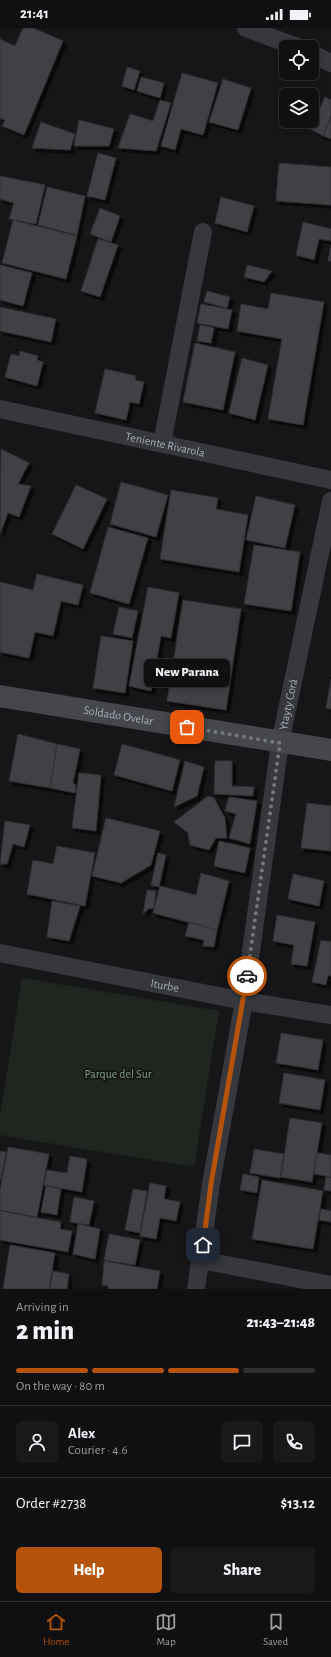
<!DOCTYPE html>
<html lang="en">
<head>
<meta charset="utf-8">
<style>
	:root { --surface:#101012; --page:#19191b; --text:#f1f3f6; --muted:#9c9d9f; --line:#303032; --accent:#b45309 }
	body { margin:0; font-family:"Alegreya Sans",sans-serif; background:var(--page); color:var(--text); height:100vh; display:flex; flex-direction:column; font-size:15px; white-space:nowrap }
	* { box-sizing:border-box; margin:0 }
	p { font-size:13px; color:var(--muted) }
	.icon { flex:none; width:22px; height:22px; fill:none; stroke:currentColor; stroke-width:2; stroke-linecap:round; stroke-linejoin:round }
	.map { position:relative; height:1261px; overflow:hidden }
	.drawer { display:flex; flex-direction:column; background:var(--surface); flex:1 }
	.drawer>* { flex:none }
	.controls { position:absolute; left:279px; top:12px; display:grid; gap:8px }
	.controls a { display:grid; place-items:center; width:40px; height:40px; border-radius:6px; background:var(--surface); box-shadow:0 2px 6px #0003,0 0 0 1px var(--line); font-size:20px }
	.pin { position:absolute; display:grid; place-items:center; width:34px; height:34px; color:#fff; margin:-17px; border-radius:8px; box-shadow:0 2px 6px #0006 }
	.courier { position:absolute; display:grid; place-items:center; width:40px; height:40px; margin:-20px; border:3px solid #b45309; border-radius:50%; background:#fff; color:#222; box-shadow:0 1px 5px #0007 }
	.bubble { position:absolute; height:28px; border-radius:6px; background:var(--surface); box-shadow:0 2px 6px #0003,0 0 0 1px var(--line); font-size:13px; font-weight:800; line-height:28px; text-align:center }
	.head em { font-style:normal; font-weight:800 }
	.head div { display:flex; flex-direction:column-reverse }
	.head { display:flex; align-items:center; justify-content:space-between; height:68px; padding:0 16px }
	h1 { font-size:26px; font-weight:800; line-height:30px }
	.bar { display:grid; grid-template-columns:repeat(4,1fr); gap:6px 4px; align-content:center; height:48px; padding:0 16px }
	.bar i { height:5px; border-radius:3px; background:var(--line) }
	.bar .current { background:var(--accent) }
	.bar p { grid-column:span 4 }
	.line { display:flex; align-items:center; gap:10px; padding:0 16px; border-top:1px solid var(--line) }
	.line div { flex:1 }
	.round { display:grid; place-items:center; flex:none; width:42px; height:42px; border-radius:6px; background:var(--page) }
	.primary-button { display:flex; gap:8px; margin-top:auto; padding:8px 16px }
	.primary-button a { flex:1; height:46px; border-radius:6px; background:var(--accent); color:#fff; font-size:16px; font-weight:800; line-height:46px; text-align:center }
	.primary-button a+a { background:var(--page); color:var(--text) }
	.status { display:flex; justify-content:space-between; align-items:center; height:28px; padding:0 20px; background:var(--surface); direction:ltr }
	.status svg { height:11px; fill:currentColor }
	.tab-bar { display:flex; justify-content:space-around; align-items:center; height:56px; border-top:1px solid var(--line); background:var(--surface); font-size:11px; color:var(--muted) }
	.tab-bar a { display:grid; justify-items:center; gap:2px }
	.tab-bar .current { color:var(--accent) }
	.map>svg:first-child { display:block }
</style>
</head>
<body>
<div class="status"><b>21:41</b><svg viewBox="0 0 49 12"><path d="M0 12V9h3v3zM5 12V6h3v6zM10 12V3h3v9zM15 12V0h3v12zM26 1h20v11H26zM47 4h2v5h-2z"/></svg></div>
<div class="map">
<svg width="331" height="1261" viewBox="0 0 331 1261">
	<defs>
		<filter id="shadow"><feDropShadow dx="3.5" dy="3.5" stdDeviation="0" flood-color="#0009"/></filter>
	</defs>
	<rect width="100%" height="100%" fill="#161618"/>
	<path fill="#1e261f" d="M 22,950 L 219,983 L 194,1139 L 0,1107 L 0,1088 Z"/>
	<path fill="#404145" stroke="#303034" filter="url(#shadow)" d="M 23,0 L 33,0 L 63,13 L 24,107 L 2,98 L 5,92 L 0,90 L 0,11 L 15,18 Z
		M 127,39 L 140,43 L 134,62 L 122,58 Z
		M 182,45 L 218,55 L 203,107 L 181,101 L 175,122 L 161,118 Z
		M 141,49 L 164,55 L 160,70 L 137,63 Z
		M 223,51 L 251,60 L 238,102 L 209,94 Z
		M 325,69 L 331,72 L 331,88 L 323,108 L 310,101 Z
		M 160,72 L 171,75 L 156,123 L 118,120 L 130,86 L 153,93 Z
		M 331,89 L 331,111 L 323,108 Z
		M 79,92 L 114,101 L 109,118 L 74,118 Z
		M 41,94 L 75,106 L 70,122 L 32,120 Z
		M 98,125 L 116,130 L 105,172 L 87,168 Z
		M 279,135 L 331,139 L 331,177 L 276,173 Z
		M 0,148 L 45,157 L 36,196 L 9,191 L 14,175 L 0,171 Z
		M 47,159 L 85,168 L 77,207 L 38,197 Z
		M 221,169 L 254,178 L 247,204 L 215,195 Z
		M 100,180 L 120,188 L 111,214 L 90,206 Z
		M 13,192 L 77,208 L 66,251 L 2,235 Z
		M 303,194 L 331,201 L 331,213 L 319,211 L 314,232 L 296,227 Z
		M 98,211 L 118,217 L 100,269 L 81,263 Z
		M 331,217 L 331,233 L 328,233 Z
		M 0,237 L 32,245 L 23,278 L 0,272 Z
		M 247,237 L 272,243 L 264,254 L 244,249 Z
		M 207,263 L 230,269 L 227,280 L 204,274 Z
		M 271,265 L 324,274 L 303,397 L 268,391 L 282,311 L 237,303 L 241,276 L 268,281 Z
		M 201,276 L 232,282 L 228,301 L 197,295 Z
		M 0,279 L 56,291 L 51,314 L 0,303 Z
		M 200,297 L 214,300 L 211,315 L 197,313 Z
		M 195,315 L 235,324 L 223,382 L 183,374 Z
		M 20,323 L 38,328 L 37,332 L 43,334 L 37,358 L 5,349 L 11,326 L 19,328 Z
		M 242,330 L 268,337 L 255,392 L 229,385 Z
		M 105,341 L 136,348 L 135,352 L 144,354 L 139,376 L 130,374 L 126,392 L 95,385 Z
		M 1,421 L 29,435 L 18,456 L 31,458 L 19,489 L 8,485 L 0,506 Z
		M 121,454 L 168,467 L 156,509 L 110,496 Z
		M 76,457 L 107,471 L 83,521 L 52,506 Z
		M 171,462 L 218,470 L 216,481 L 248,487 L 239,544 L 160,531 Z
		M 256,468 L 295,477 L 285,520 L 246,512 Z
		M 108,499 L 148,510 L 129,576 L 90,565 Z
		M 254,517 L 300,524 L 291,583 L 244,576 Z
		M 37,546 L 83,557 L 78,577 L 61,573 L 53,608 L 35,604 L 29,630 L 0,624 L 0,554 L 33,562 Z
		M 148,559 L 179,565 L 171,610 L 161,608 L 151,663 L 129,658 Z
		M 183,572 L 241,581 L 226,682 L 167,673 Z
		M 119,579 L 138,583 L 132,610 L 113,606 Z
		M 101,608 L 133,613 L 125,665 L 93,660 Z
		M 331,651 L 331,681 L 326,680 Z
		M 18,706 L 57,716 L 50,760 L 9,753 Z
		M 57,716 L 80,721 L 73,755 L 76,757 L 75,765 L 50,760 Z
		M 122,716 L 180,732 L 172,763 L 114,747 Z
		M 185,733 L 204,739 L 197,768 L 174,779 Z
		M 215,733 L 232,733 L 232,758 L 254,759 L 253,768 L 214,766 Z
		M 79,745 L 101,747 L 96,803 L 72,800 Z
		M 208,768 L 214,770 L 225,790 L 227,810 L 216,810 L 209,822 L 190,817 L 188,805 L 174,794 Z
		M 229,769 L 257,773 L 250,816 L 229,810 L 236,786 L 225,783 Z
		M 307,775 L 331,778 L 331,823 L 301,820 Z
		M 106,790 L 160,803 L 151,837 L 121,855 L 92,848 Z
		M 5,793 L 30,797 L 24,819 L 13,816 L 7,836 L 0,836 Z
		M 219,813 L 250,820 L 245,845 L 214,838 Z
		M 57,818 L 95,825 L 85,878 L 27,866 L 33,832 L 53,836 Z
		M 158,825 L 166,827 L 159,859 L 151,857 Z
		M 201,845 L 229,853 L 217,902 L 153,885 L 160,858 L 196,867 Z
		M 293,846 L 324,853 L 319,878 L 288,871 Z
		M 147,862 L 156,863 L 154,880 L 148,881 L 143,886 Z
		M 52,873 L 80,878 L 69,913 L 47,909 Z
		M 277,887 L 315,894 L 307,938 L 291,936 L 294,917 L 273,913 Z
		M 189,894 L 217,902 L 214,919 L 203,918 L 204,912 L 185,908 Z
		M 321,912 L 331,914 L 331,948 L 328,947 L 326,957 L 312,954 Z
		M 281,1005 L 323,1012 L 318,1042 L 276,1035 Z
		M 284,1045 L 325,1052 L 320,1082 L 279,1075 Z
		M 290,1090 L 322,1095 L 312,1154 L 281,1149 Z
		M 8,1119 L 49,1126 L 37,1189 L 0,1182 L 0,1163 Z
		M 254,1121 L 284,1126 L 280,1150 L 250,1145 Z
		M 0,1123 L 6,1124 L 1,1151 L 0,1151 Z
		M 317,1125 L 331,1127 L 331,1149 L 314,1146 Z
		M 70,1128 L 87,1131 L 82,1164 L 44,1157 L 47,1142 L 67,1145 Z
		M 243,1146 L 259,1149 L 257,1165 L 240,1162 Z
		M 326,1149 L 331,1150 L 331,1163 L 324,1162 Z
		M 262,1152 L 323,1163 L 313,1221 L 252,1211 Z
		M 150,1155 L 166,1158 L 164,1171 L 180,1174 L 176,1193 L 160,1190 L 156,1211 L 140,1208 Z
		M 46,1158 L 61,1161 L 57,1187 L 41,1184 Z
		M 133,1161 L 147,1163 L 140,1205 L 125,1202 Z
		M 74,1169 L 94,1173 L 89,1197 L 70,1194 Z
		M 321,1181 L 331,1183 L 331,1194 L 319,1192 Z
		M 0,1183 L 61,1194 L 60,1201 L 72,1203 L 68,1224 L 0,1212 Z
		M 78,1196 L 100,1201 L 95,1231 L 73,1226 Z
		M 109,1206 L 140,1212 L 135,1237 L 104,1232 Z
		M 10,1217 L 55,1225 L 49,1261 L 3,1261 Z
		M 104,1233 L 160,1243 L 157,1261 L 108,1261 L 108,1258 L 102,1257 Z
		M 53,1243 L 69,1246 L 67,1261 L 50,1261 Z"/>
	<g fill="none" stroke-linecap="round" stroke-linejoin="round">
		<g stroke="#37383d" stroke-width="18">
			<path d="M 246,0 L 297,19"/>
			<path d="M 312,26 L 331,35"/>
			<path id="s1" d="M 0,381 L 331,452"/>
			<path d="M 162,415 L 203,204"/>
			<path id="s2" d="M 0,925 L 244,973 L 331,987"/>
			<path d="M 201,1232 L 331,1257"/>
			<path id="s3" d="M 196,1261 L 211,1156 L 244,973 L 280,715 L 331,473"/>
		</g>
		<path stroke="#45474d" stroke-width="22" id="s4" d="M 0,668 L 331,722"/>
	</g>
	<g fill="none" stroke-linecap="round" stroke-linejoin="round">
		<path stroke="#757880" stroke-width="4" stroke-dasharray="0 7.2" d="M 187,699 L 280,715 L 247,948"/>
		<path stroke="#b45309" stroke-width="5" d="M 203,1217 L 211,1156 L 247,948"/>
	</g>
	<g text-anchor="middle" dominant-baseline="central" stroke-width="3" stroke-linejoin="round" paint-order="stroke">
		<g font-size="12" fill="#a8adb8" stroke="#111113">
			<text stroke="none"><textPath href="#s1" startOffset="169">Teniente Rivarola</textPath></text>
			<text stroke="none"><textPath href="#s3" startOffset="592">Ytayty Corá</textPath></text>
			<text stroke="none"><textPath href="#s4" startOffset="120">Soldado Ovelar</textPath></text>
			<text stroke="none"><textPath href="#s2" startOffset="168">Iturbe</textPath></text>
		</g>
		<g font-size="12" fill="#7fa381" stroke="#111113">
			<text x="118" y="1046">Parque del Sur</text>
		</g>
	</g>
</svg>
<div class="controls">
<a><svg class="icon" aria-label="locate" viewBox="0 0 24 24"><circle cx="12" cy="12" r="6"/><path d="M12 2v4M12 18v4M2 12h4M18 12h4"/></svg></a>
<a><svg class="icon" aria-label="layers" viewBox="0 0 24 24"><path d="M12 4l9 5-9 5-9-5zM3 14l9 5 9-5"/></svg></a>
</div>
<div class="pin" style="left:187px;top:699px;background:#ea580c"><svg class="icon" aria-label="bag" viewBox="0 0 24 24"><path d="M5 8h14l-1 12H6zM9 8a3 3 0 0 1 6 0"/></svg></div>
<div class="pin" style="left:203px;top:1217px;background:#1f2937"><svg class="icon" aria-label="home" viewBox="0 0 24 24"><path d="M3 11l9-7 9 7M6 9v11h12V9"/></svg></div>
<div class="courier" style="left:247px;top:948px"><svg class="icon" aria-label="car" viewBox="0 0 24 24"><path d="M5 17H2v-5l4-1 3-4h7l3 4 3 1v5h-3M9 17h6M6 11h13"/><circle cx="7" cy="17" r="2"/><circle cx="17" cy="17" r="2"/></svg></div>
<div class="bubble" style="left:144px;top:631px;width:86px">New Parana</div>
</div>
<section class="drawer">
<div class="head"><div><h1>2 min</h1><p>Arriving in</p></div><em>21:43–21:48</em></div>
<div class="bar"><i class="current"></i><i class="current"></i><i class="current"></i><i></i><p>On the way · 80 m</p></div>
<div class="line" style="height:72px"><a class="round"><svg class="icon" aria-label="person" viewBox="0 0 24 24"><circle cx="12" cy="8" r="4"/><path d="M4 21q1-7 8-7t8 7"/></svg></a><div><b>Alex</b><p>Courier · 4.6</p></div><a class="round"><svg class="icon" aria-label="chat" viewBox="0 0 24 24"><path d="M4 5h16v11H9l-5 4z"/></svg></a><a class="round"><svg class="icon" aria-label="phone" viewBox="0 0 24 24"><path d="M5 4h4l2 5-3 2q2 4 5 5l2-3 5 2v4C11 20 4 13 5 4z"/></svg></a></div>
<div class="line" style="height:52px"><div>Order #2738</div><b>$13.12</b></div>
<div class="primary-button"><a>Help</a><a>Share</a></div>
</section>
<nav class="tab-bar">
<a class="current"><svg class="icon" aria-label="home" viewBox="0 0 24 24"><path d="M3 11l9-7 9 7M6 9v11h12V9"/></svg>Home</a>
<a><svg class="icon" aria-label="map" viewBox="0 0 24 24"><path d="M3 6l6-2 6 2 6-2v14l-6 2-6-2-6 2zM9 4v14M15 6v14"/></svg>Map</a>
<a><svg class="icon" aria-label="saved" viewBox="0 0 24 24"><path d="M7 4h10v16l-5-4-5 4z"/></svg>Saved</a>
</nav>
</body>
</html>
